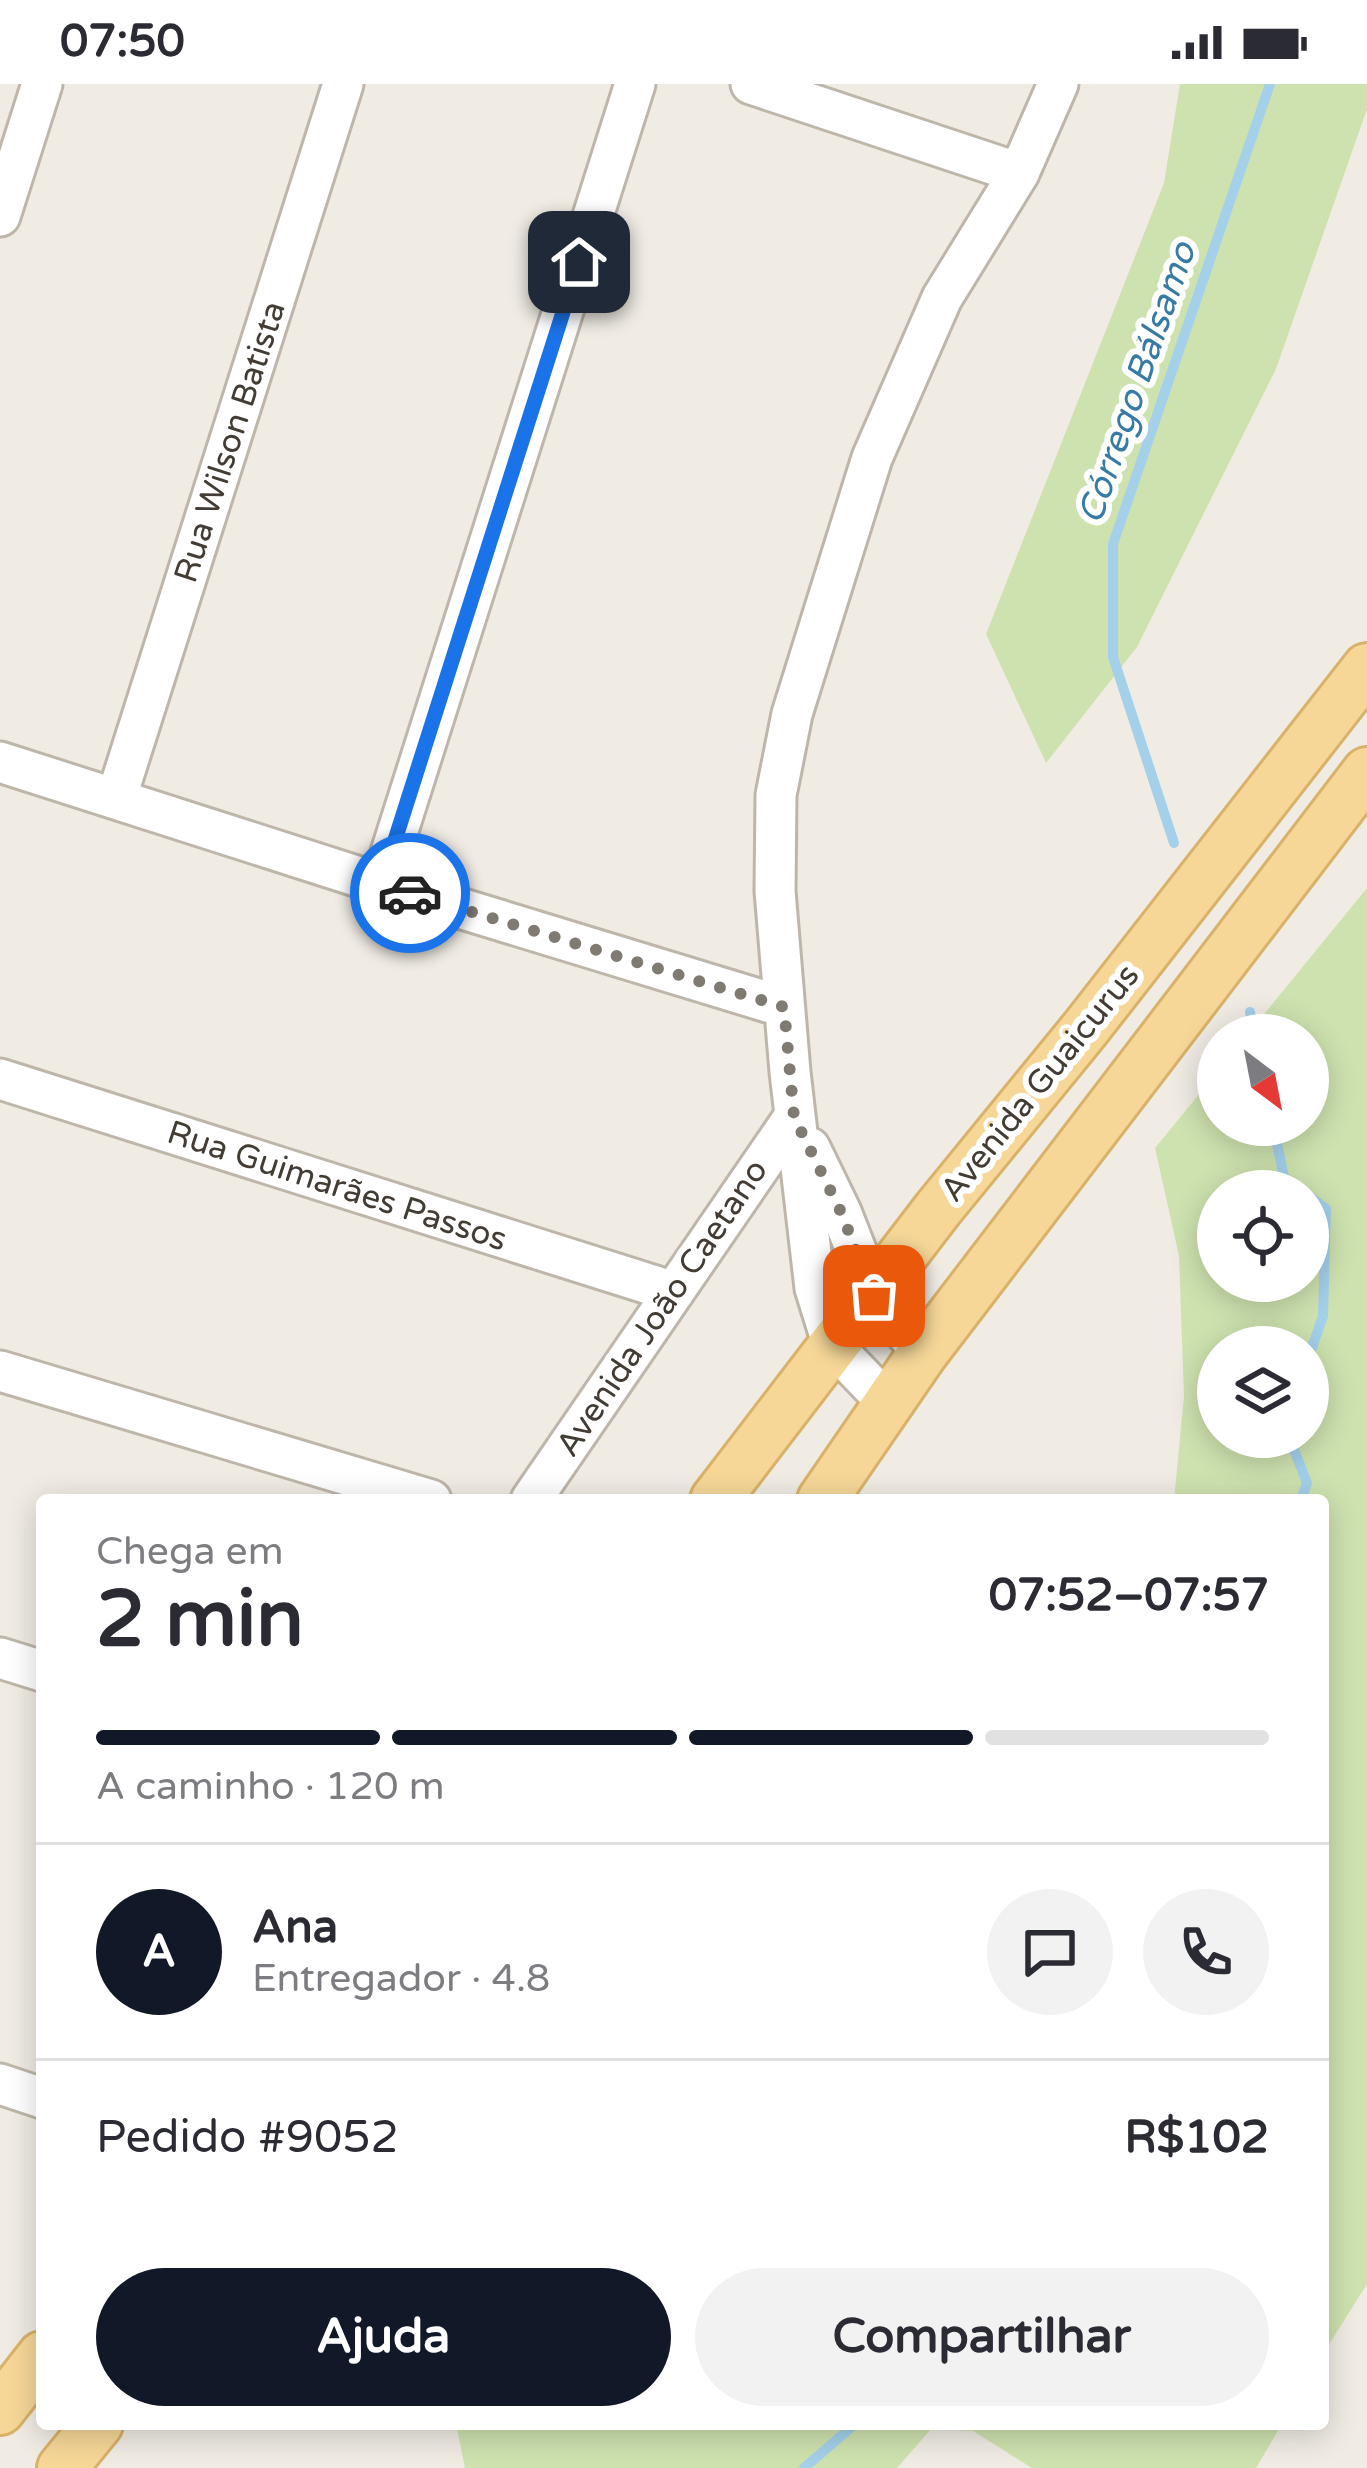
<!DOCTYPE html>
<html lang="pt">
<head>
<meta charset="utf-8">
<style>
	:root { --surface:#fff; --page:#f2f2f3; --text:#2b2b33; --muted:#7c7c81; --line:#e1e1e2; --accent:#111827 }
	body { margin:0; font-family:"Varela Round",sans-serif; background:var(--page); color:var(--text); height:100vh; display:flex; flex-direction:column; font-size:45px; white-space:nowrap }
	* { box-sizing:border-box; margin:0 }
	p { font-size:39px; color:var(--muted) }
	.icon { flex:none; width:66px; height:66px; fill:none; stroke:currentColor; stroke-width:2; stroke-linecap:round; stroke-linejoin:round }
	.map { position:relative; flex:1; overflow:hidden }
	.side { position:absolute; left:36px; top:1410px; width:1293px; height:936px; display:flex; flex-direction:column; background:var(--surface); border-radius:12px; box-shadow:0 6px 30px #0003 }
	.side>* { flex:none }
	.needle { width:78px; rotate:148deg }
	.tools { position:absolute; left:1197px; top:930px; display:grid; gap:24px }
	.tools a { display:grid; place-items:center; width:132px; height:132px; border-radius:50%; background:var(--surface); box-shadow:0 6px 30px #0003; font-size:60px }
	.pin { position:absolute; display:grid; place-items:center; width:102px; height:102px; color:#fff; margin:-51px; border-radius:24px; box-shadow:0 6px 18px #0006 }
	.courier { position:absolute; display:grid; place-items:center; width:120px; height:120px; margin:-60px; border:9px solid #1a73e8; border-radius:50%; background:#fff; color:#222; box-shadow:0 3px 15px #0007 }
	.summary em { font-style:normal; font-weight:700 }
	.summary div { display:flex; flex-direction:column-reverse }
	.summary { display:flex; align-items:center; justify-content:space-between; height:204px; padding:0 60px }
	h1 { font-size:78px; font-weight:700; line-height:90px }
	.bar { display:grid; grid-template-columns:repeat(4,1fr); gap:18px 12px; align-content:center; height:144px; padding:0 60px }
	.bar i { height:15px; border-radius:9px; background:var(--line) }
	.bar .on { background:var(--accent) }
	.bar p { grid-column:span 4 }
	.line { display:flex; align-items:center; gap:30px; padding:0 60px; border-top:3px solid var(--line) }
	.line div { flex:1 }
	.round { display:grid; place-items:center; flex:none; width:126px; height:126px; border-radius:63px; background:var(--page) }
	.primary-button { display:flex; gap:24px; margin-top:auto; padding:24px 60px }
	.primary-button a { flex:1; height:138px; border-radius:72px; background:var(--accent); color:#fff; font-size:48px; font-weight:700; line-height:138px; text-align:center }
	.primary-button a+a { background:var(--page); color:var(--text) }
	.status { display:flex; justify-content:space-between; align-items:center; height:84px; padding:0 60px; background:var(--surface); direction:ltr }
	.status svg { height:33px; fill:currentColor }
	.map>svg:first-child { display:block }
</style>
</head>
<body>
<div class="status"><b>07:50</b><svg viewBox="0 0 49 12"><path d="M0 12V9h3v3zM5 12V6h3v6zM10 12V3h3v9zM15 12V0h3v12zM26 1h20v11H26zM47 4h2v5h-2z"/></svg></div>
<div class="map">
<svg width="1367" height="2384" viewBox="0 0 1367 2384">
	<rect width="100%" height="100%" fill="#f0ece4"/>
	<path fill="#cee2af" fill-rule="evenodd" d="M 1180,0 L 1367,0 L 1367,25 L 1276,285 L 1137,563 L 1046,679 L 986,550 L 1164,99 Z
		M 1367,804 L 1367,2200 L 1323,2270 L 1323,1416 L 1174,1416 L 1184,1312 L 1179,1172 L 1155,1064 L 1218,987 L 1218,1041 L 1308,1041 L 1308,951 L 1247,951 ZM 1308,1107 L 1308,1197 L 1218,1197 L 1218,1107 ZM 1218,1263 L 1308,1263 L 1308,1353 L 1218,1353 Z
		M 456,2340 L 1282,2340 L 1256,2384 L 1032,2384 L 973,2347 L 931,2345 L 897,2384 L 465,2384 Z"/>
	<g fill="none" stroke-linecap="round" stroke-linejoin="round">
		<path stroke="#a4d0ea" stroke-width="10" d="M 1174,759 L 1113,573 L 1113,460 L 1270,0
			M 1250,928 L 1255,951
			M 1273,1041 L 1284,1093 L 1302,1107
			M 1308,1111 L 1326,1125 L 1323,1232 L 1308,1275
			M 1289,1353 L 1307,1399 L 1301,1416
			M 804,2384 L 855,2340"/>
		<g stroke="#beb6aa" stroke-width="45">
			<path id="minor" d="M 751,0 L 1019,89
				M 0,132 L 42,0
				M 0,678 L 381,800 L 784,923
				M 116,715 L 343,0
				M 381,800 L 635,0
				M 0,995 L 674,1208
				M 810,1064 L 841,1128 L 874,1212 L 923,1269
				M 0,1287 L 431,1416
				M 887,1318 L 833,1262 L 815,1204 L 790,988 L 775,807 L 776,711 L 792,630 L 872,374 L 942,214 L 1019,89 L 1058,0
				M 531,1416 L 794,1033
				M 0,1574 L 42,1587
				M 0,2000 L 42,2014"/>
		</g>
		<g stroke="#d9b269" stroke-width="54">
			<path id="major" d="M 715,1416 L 938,1125 L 1085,945 L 1367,584
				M 822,1416 L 923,1269 L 1367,688
				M 0,2326 L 42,2272
				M 62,2384 L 98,2340"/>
		</g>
		<use href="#minor" stroke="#fff" stroke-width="39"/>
		<use href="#major" stroke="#f6d798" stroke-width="48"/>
	</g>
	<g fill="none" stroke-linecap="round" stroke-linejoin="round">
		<path stroke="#7f7a72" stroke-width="12" stroke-dasharray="0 21.6" d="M 410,809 L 784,923 L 794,1033 L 841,1128 L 874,1212"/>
		<path stroke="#1a73e8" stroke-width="15" d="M 410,809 L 381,800 L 579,178"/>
	</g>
	<g text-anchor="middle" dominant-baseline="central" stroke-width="12" stroke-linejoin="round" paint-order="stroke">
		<g font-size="33" fill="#423c34" stroke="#fff">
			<text transform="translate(230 358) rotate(-72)">Rua Wilson Batista</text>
			<text transform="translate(1040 999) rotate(-51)">Avenida Guaicurus</text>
			<text transform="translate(337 1102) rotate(18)">Rua Guimarães Passos</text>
			<text transform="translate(662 1224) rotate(-56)">Avenida João Caetano</text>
		</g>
		<g font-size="36" font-style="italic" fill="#377ba5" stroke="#fff">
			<text transform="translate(1137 299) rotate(-71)">Córrego Bálsamo</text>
		</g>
	</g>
</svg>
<div class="tools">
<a><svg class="needle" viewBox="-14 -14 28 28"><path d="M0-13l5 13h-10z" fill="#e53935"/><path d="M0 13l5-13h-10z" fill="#7c7c81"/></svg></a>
<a><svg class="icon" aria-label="locate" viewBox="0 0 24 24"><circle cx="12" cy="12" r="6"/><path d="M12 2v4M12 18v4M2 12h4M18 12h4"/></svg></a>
<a><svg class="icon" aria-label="layers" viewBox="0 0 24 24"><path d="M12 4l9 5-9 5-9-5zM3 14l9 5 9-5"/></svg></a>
</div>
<div class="pin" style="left:874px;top:1212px;background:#ea580c"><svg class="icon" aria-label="bag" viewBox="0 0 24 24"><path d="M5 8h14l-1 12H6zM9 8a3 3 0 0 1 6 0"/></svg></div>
<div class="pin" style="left:579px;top:178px;background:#1f2937"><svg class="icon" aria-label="home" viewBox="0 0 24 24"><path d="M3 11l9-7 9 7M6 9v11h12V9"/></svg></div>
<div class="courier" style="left:410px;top:809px"><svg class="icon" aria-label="car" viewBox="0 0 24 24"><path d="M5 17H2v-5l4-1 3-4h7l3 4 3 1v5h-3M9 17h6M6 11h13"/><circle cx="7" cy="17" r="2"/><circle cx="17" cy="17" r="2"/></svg></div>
<section class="side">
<div class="summary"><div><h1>2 min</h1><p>Chega em</p></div><em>07:52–07:57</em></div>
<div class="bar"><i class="on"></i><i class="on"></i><i class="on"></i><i></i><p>A caminho · 120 m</p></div>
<div class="line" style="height:216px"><b class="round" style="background:var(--accent);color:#fff">A</b><div><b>Ana</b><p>Entregador · 4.8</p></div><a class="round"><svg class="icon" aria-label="chat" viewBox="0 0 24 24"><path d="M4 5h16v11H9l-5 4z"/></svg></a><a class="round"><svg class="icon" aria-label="phone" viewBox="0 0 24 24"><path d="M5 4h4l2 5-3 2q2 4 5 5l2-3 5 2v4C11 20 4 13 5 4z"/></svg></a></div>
<div class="line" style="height:156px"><div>Pedido #9052</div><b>R$102</b></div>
<div class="primary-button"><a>Ajuda</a><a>Compartilhar</a></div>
</section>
</div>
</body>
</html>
